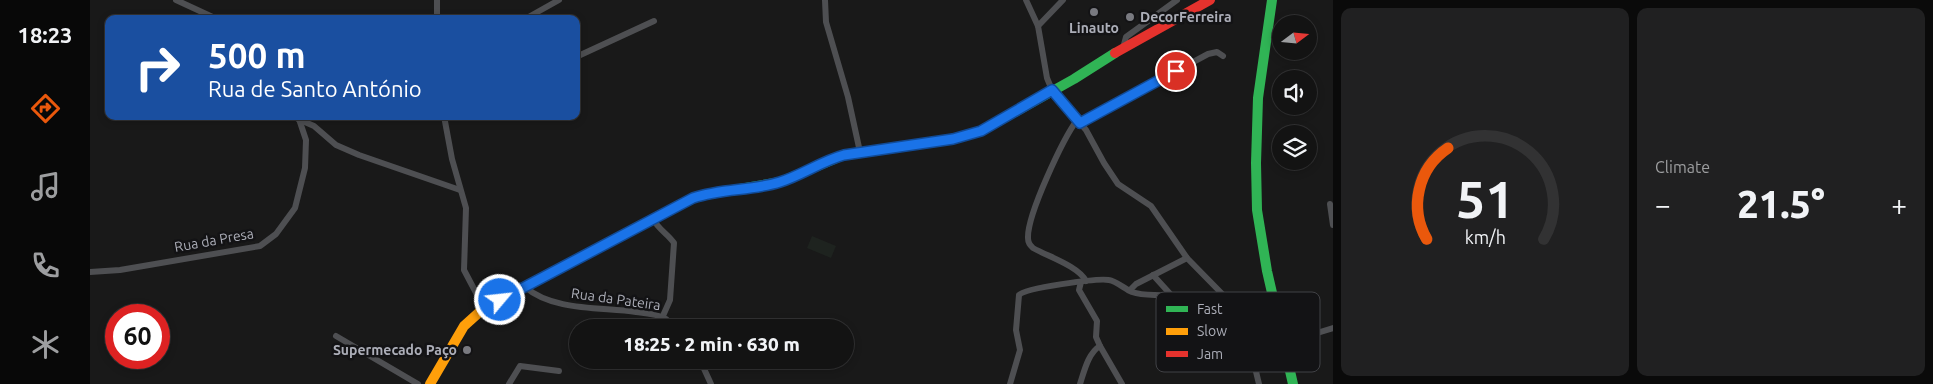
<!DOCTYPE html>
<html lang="en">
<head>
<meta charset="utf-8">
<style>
  body { margin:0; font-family:Ubuntu,sans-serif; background:#202021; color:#f1f3f6; height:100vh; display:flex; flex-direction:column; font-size:19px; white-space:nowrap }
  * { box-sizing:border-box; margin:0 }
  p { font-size:16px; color:#9d9ea0 }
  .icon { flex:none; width:28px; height:28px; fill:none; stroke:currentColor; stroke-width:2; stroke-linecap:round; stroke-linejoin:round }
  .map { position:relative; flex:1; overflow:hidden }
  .drawer { display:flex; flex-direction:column; gap:8px; padding:8px; background:#0a0a0a; width:600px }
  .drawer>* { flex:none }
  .guide { position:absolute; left:15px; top:15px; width:475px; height:105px; border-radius:10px; box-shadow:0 2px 8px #0003,0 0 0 1px #323233; background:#1a4fa0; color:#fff; overflow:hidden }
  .needle { width:32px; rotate:74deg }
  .controls { position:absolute; left:1182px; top:15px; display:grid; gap:10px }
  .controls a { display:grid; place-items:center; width:45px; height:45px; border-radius:50%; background:#131313; box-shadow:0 2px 8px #0003,0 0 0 1px #323233; font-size:25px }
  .speed { position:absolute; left:15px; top:304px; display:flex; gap:10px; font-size:25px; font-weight:700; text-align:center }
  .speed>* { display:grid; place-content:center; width:65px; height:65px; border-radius:50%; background:#131313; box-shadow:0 2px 8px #0003,0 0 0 1px #323233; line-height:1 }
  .speed .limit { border:8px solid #d22; background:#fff; color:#111 }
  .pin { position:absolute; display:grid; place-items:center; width:42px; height:42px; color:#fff; margin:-21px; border:2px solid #fff; border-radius:50%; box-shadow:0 1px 5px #0007 }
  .me { position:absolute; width:55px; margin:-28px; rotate:62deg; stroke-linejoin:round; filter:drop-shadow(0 0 4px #0008) }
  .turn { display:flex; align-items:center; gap:18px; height:105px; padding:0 20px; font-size:22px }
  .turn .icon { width:65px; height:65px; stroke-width:2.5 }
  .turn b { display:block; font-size:35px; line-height:42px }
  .big { font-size:38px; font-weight:800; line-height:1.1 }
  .drawer .card { flex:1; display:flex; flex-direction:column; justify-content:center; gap:8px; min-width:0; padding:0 18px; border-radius:10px; background:#202021 }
  .drawer .dial { align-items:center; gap:0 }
  .dial svg { height:130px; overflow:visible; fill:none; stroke:#323233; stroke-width:7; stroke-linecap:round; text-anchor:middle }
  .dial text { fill:#f1f3f6; stroke:none }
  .heat { display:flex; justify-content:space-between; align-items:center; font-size:28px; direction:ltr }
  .drawer .tiles { flex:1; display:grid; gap:8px; grid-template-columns:repeat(2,1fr) }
  .trip { position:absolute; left:479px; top:319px; width:285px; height:50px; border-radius:25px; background:#131313; box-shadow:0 2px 8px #0003,0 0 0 1px #323233; font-weight:800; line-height:50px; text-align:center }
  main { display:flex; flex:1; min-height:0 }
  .menu { display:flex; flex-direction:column; width:90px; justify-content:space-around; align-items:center; background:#080808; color:#9d9ea0 }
  .menu .icon { width:35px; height:35px }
  .menu .selected { color:#ea580c }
  .menu b { font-size:22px; color:#f1f3f6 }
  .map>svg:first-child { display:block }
  .green { fill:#1e231f }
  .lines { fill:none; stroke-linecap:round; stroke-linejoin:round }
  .street { stroke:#4e4f52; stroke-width:6 }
  .fast { stroke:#30b455; stroke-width:10 }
  .slow { stroke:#ff9f0a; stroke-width:10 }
  .jam { stroke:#e5322d; stroke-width:10 }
  .route-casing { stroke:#114b97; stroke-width:12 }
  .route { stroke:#1a73e8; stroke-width:9 }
  .poi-dot { fill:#797a80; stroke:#131315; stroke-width:2 }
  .labels { text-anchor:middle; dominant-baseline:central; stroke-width:5; stroke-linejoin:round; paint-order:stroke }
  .poi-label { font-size:14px; font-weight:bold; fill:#acaeb8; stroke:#131315; text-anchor:start }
  .street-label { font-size:14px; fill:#acaeb8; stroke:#131315 }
  .key { fill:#131315; stroke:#414246; stroke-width:1 }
  .key-label { font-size:14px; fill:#acaeb8 }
</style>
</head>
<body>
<main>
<nav class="menu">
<b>18:23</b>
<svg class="icon selected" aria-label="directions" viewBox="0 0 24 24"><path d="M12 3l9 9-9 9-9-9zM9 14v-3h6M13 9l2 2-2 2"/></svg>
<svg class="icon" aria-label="music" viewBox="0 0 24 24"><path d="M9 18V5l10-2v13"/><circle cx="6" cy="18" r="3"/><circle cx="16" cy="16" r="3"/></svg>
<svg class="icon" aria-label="phone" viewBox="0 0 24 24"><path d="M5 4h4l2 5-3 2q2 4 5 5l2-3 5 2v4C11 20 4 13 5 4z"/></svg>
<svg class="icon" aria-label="climate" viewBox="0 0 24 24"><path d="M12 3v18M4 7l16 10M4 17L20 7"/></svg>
</nav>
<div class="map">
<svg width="1243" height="384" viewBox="0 0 1243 384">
  <rect width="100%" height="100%" fill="#191919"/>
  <polygon class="green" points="722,236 746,246 741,258 717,248"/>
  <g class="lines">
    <g class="street">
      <polyline points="86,0 127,19"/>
      <polyline points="347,0 347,19"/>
      <polyline points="735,0 736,22 758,97 770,152"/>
      <polyline points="936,0 948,26 957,78 962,90 996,130 1014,163 1028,184 1061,206 1097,258 1146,308 1154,322 1169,384"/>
      <polyline points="435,19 469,0"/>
      <polyline points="948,26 973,0"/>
      <polyline points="1033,48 1036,37 1087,0"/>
      <polyline points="486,57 564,21"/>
      <polyline points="354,116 362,159 376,208 374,270 394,308"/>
      <polyline points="208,119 224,126 246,145 269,155 370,190"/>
      <path d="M987 120C973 139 937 215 938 238 938 243 940 245 943 248 959 257 988 266 996 281"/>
      <polyline points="990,123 1118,54 1127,52 1133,56"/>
      <polyline points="1240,204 1243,225"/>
      <path d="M563 219C568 229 578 234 584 243L580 300 572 318"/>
      <polyline points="0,272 30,270 170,246 186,234 205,208 215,168 216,140 208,116"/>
      <polyline points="1063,275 1083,297"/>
      <polyline points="991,282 989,290 1007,321 1006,337 1010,346 1032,384"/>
      <path d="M435 287C463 311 510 307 546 312 555 313 568 314 576 319 579 321 581 325 584 328"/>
      <polyline points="1040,290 1046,284 1097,258"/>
      <polyline points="246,336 328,384"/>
      <polyline points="1201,341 1243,328"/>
      <polyline points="610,360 621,384"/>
      <polyline points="419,384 430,366 469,371"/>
      <path d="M920 384 930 350 926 330 929 295C935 288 1007 278 1019 280 1026 281 1035 289 1042 292 1056 297 1071 293 1084 297 1093 300 1099 307 1106 313 1129 333 1144 340 1175 338L1183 345"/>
      <path d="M990 384C994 372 998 353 1010 346"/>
    </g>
    <g class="fast">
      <polyline points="1182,0 1168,98 1166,163 1167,210 1177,271 1203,384"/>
      <polyline points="578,211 603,198 614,195 690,182 754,155 863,139 891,131 984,79 1025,53"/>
    </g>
    <polyline class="slow" points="340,384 374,326 394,308 578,211"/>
    <polyline class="jam" points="1025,53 1120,0"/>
  </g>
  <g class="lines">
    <g class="route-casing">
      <path id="route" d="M410 300 603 198C632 188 662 191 690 182 712 175 732 161 754 155L863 139 891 131 962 90 990 123 1086 71"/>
    </g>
    <use href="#route" class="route"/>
  </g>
  <g class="poi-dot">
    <circle cx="1004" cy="12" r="5"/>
    <circle cx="1040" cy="17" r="5"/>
    <circle cx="377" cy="350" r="5"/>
  </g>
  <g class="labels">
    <g class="poi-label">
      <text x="1050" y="17">DecorFerreira</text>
      <text x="1004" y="28" text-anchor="middle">Linauto</text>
      <text x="367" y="350" text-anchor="end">Supermecado Paço</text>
    </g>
    <g class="street-label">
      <text transform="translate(124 240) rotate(-10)">Rua da Presa</text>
      <text transform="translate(526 299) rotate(8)">Rua da Pateira</text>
    </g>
  </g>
  <rect x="1066" y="292" width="164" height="80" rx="8" class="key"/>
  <rect x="1076" y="306" width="22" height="6" fill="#30b455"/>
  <rect x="1076" y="328" width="22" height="7" fill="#ff9f0a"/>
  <rect x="1076" y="351" width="22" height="6" fill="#e5322d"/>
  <g class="key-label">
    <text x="1107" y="314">Fast</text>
    <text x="1107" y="336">Slow</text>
    <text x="1107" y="359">Jam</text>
  </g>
</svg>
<div class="controls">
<a><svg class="needle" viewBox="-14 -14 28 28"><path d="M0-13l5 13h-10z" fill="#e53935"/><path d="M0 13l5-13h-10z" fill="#9d9ea0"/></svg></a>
<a><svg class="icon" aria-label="sound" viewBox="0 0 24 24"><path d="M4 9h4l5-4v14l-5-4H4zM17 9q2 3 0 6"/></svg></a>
<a><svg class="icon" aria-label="layers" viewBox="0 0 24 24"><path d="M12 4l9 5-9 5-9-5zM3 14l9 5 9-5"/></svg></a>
</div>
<div class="speed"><div class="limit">60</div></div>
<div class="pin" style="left:1086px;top:71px;background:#d93025"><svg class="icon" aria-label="arrive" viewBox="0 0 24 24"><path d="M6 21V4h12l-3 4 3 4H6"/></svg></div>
<svg class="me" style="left:410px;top:300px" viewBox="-20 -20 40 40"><circle r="17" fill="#1a73e8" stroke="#fff" stroke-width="3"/><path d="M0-11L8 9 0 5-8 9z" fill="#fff"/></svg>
<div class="trip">18:25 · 2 min · 630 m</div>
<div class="guide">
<div class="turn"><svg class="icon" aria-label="right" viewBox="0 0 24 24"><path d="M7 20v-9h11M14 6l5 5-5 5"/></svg><div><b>500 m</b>Rua de Santo António</div></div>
</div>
</div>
<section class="drawer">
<div class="tiles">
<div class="card dial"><svg viewBox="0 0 100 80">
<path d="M14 69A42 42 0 1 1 86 69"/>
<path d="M14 69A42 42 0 0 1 27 13" stroke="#ea580c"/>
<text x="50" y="56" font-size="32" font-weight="700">51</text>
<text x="50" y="72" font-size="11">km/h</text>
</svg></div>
<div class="card"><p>Climate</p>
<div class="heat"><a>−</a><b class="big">21.5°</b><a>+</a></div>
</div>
</div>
</section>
</main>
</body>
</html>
